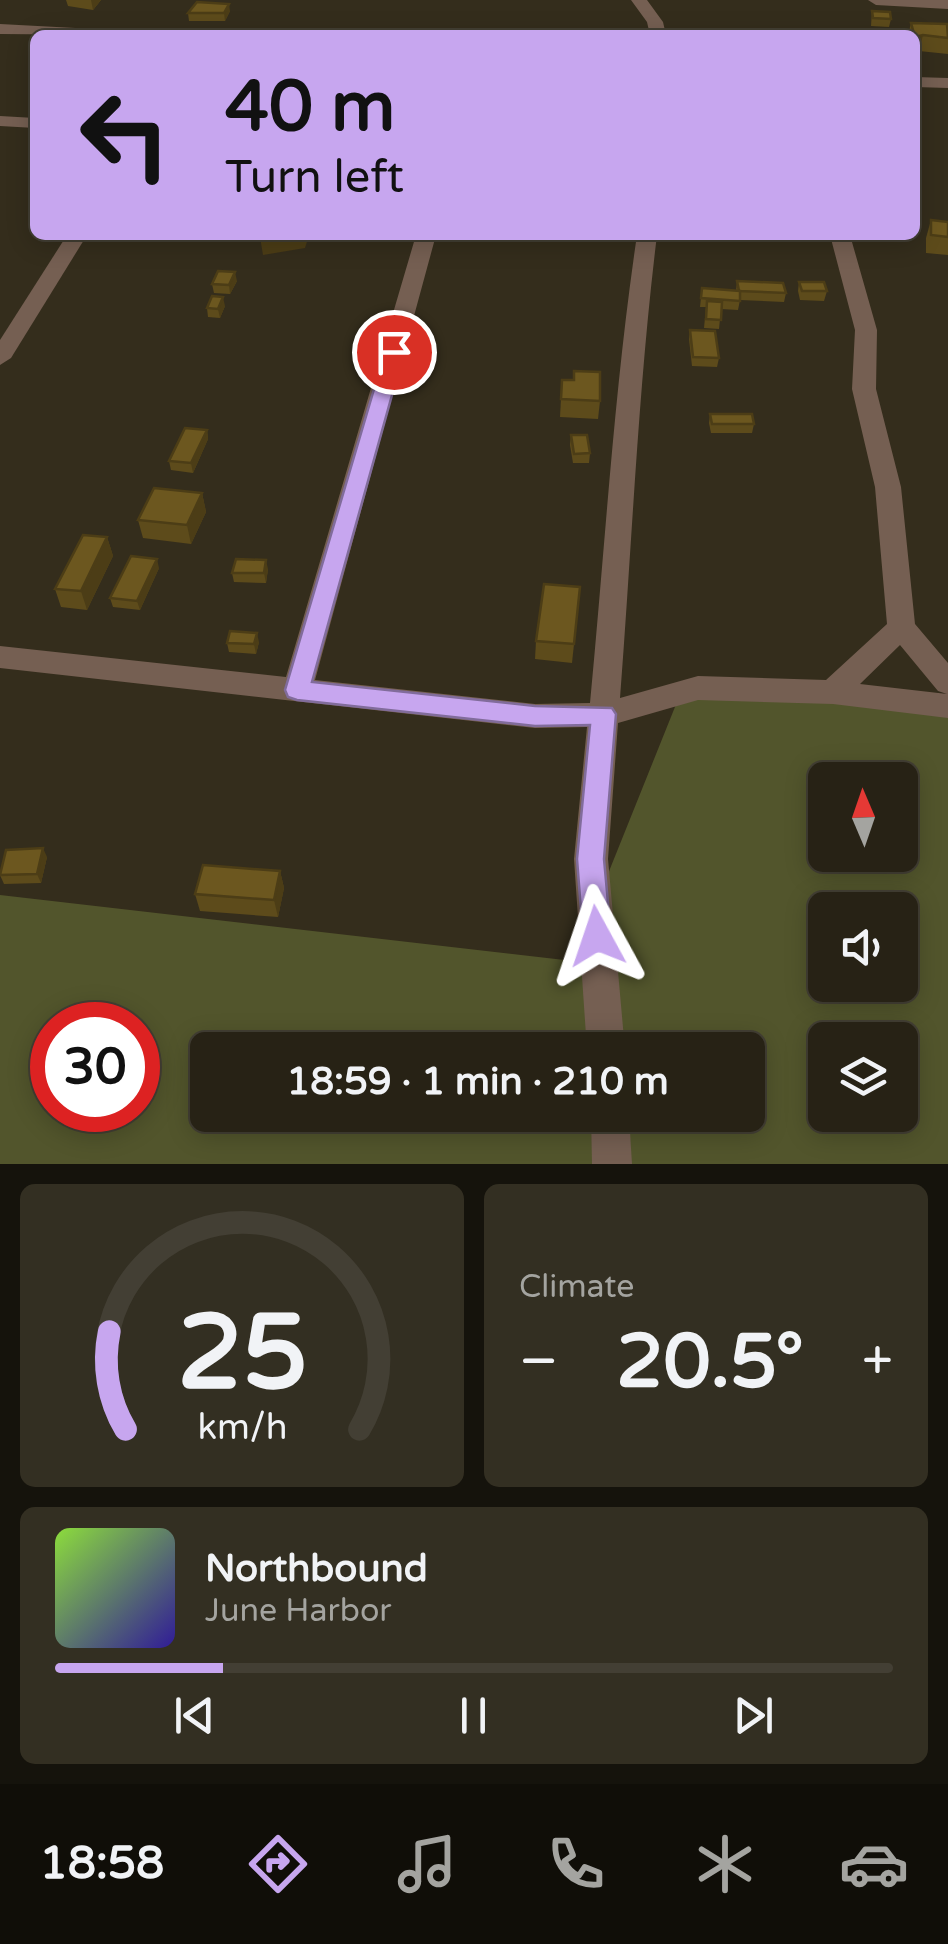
<!DOCTYPE html>
<html lang="en">
<head>
<meta charset="utf-8">
<style>
  body { margin:0; font-family:"Varela Round",sans-serif; background:#332f22; color:#f1f3f6; height:100vh; display:flex; flex-direction:column; font-size:38px; white-space:nowrap }
  * { box-sizing:border-box; margin:0 }
  p { font-size:32px; color:#a4a4a0 }
  .icon { flex:none; width:55px; height:55px; fill:none; stroke:currentColor; stroke-width:2; stroke-linecap:round; stroke-linejoin:round }
  .map { position:relative; height:1164px; overflow:hidden }
  .details { display:flex; flex-direction:column; gap:20px; padding:20px; background:#15130c; flex:1 }
  .details>* { flex:none }
  .top-card { position:absolute; left:30px; top:30px; width:890px; height:210px; border-radius:15px; box-shadow:0 5px 25px #0003,0 0 0 2px #433f34; background:#c7a6ef; color:#111; overflow:hidden }
  .needle { width:65px; rotate:358deg }
  .tools { position:absolute; left:808px; top:762px; display:grid; gap:20px }
  .tools a { display:grid; place-items:center; width:110px; height:110px; border-radius:15px; background:#272215; box-shadow:0 5px 25px #0003,0 0 0 2px #433f34; font-size:50px }
  .speed { position:absolute; left:30px; top:1002px; display:flex; gap:20px; font-size:50px; font-weight:700; text-align:center }
  .speed>* { display:grid; place-content:center; width:130px; height:130px; border-radius:50%; background:#272215; box-shadow:0 5px 25px #0003,0 0 0 2px #433f34; line-height:1 }
  .speed .limit { border:15px solid #d22; background:#fff; color:#111 }
  .pin { position:absolute; display:grid; place-items:center; width:85px; height:85px; color:#fff; margin:-42px; border:5px solid #fff; border-radius:50%; box-shadow:0 2px 10px #0007 }
  .me { position:absolute; width:110px; margin:-55px; rotate:355deg; stroke-linejoin:round; filter:drop-shadow(0 0 8px #0008) }
  .turn { display:flex; align-items:center; gap:35px; height:210px; padding:0 30px; font-size:45px }
  .turn .icon { width:130px; height:130px; stroke-width:2.5 }
  .turn b { display:block; font-size:70px; line-height:85px }
  .big { font-size:75px; font-weight:700; line-height:1.1 }
  .details .card { flex:1; display:flex; flex-direction:column; justify-content:center; gap:15px; min-width:0; padding:0 35px; border-radius:15px; background:#332f22 }
  .details .dial { align-items:center; gap:0 }
  .dial svg { height:260px; overflow:visible; fill:none; stroke:#433f34; stroke-width:7; stroke-linecap:round; text-anchor:middle }
  .dial text { fill:#f1f3f6; stroke:none }
  .song { display:flex; align-items:center; gap:30px }
  .cover { width:120px; height:120px; border-radius:15px; background:linear-gradient(135deg,hsl(90 70% 55%),hsl(250 70% 35%)) }
  .played { height:10px; border-radius:5px; background:linear-gradient(90deg,#c7a6ef 20%,#433f34 20%) }
  .keys { display:flex; justify-content:space-around; direction:ltr }
  .heat { display:flex; justify-content:space-between; align-items:center; font-size:55px; direction:ltr }
  .details .tiles { flex:1; display:grid; gap:20px; grid-template-columns:1fr 1fr }
  .card:last-child { grid-column:span 2 }
  .trip { position:absolute; left:190px; top:1032px; width:575px; height:100px; border-radius:15px; background:#272215; box-shadow:0 5px 25px #0003,0 0 0 2px #433f34; font-weight:700; line-height:100px; text-align:center }
  .tabs { display:flex; height:160px; justify-content:space-around; align-items:center; background:#100e08; color:#a4a4a0 }
  .tabs .icon { width:70px; height:70px }
  .tabs .selected { color:#c7a6ef }
  .tabs b { font-size:45px; color:#f1f3f6 }
  .map>svg:first-child { display:block }
  .green { fill:#52552c; fill-rule:evenodd }
  .lines { fill:none; stroke-linecap:round; stroke-linejoin:round }
  .minor { fill:#755f52; fill-rule:evenodd }
  .wall { fill:#5d4b1b }
  .shaded-wall { fill:#4c3d16 }
  .building { fill:#6c571f; stroke:#4c3d16; stroke-width:2.5 }
  .route { fill:#c7a6ef; stroke:#816c9b; stroke-width:2.5 }
</style>
</head>
<body>
<div class="map">
<svg width="948" height="1164" viewBox="0 0 948 1164">
  <rect width="100%" height="100%" fill="#342d1c"/>
  <path class="green" d="M685 682 948 708V1164H0V895L573 961ZM825 780H900V855H825ZM825 910H900V985H825ZM52 1025H138V1110H52ZM825 1040H900V1115H825ZM208 1050H748V1115H208Z"/>
  <g class="lines">
    <g class="minor">
      <polygon points="631,0 647,0 663,22 666,35 650,35 647,22"/>
      <polygon points="868,0 948,0 948,9 876,5"/>
      <polygon points="0,24 113,30 121,35 0,34"/>
      <polygon points="915,77 948,78 948,88 915,87"/>
      <polygon points="0,116 35,118 35,128 0,126"/>
      <polygon points="67,235 87,235 11,358 0,365 0,340"/>
      <path d="M416 235H436L315 680 535 704 590 703C605 547 614 390 637 235H657C638 389 632 544 620 698L698 676 826 680 887 624 875 487 852 389 855 330 830 235H850L877 330 876 389 901 487 915 624 948 663V718L833 704 698 700 618 723 608 859 625 1050H587L574 859 587 727 535 728 0 668V646L286 677ZM900 645 938 691 947 694 860 684Z"/>
      <polygon points="591,1115 629,1115 632,1164 592,1164"/>
    </g>
  </g>
  <g class="wall">
    <polygon points="66,0 101,0 93,10 68,6"/>
    <polygon points="230,11 225,21 189,21 188,13"/>
    <polygon points="872,11 891,19 889,27 871,26"/>
    <polygon points="911,23 948,28 948,54 919,51 915,35 908,35"/>
    <polygon points="931,220 948,222 948,255 926,253 926,238"/>
    <polygon points="237,281 230,294 214,293 212,284"/>
    <polygon points="737,281 786,293 784,302 740,300 738,310 721,309 719,329 704,328 706,307 700,307 702,288 736,291"/>
    <polygon points="799,282 827,291 824,301 800,300 798,291"/>
    <polygon points="225,306 220,318 208,317 207,308"/>
    <polygon points="690,330 719,358 717,367 692,366 689,339"/>
    <polygon points="562,380 573,380 600,401 598,419 560,417"/>
    <polygon points="710,414 754,424 752,433 711,433 709,423"/>
    <polygon points="207,430 208,439 193,473 171,470 169,461"/>
    <polygon points="571,435 590,453 589,463 573,463 570,445"/>
    <polygon points="202,493 206,512 191,544 143,538 138,520"/>
    <polygon points="107,537 113,556 87,610 61,607 55,589"/>
    <polygon points="159,568 140,610 113,607 110,598"/>
    <polygon points="268,569 266,583 234,582 232,573"/>
    <polygon points="580,587 572,663 535,659 536,641"/>
    <polygon points="259,642 256,654 229,652 227,643"/>
    <polygon points="47,857 41,883 4,884 0,875"/>
    <polygon points="280,871 284,888 278,917 200,911 195,894"/>
  </g>
  <g class="shaded-wall">
    <polygon points="91,0 101,0 93,10"/>
    <polygon points="229,4 230,11 225,21 224,13"/>
    <polygon points="923,35 919,51 915,52 915,37"/>
    <polygon points="274,235 309,235 305,248 263,255 260,237"/>
    <polygon points="235,272 237,281 230,294 229,285"/>
    <polygon points="223,297 225,306 220,318 218,309"/>
    <polygon points="207,430 208,439 193,473 191,463"/>
    <polygon points="202,493 206,512 191,544 187,525"/>
    <polygon points="107,537 113,556 87,610 81,591"/>
    <polygon points="157,559 159,568 140,610 137,601"/>
    <polygon points="266,560 268,569 266,583 264,573"/>
    <polygon points="257,633 259,642 256,654 254,644"/>
    <polygon points="43,848 47,857 41,883 37,874"/>
    <polygon points="280,871 284,888 278,917 274,900"/>
  </g>
  <g class="building">
    <polygon points="197,2 229,4 224,13 188,13"/>
    <polygon points="872,11 890,12 891,19 873,18"/>
    <polygon points="911,23 947,24 948,38 923,35 915,37"/>
    <polygon points="931,220 948,222 948,237 931,235"/>
    <polygon points="218,271 235,272 229,285 212,284"/>
    <polygon points="737,281 783,283 786,293 739,291"/>
    <polygon points="799,282 824,282 827,291 802,291"/>
    <polygon points="702,288 740,291 740,301 701,298"/>
    <polygon points="212,296 223,297 218,309 207,308"/>
    <polygon points="707,301 722,302 721,320 706,319"/>
    <polygon points="690,330 715,331 719,358 693,357"/>
    <polygon points="574,371 600,372 600,401 561,399 562,380 574,380"/>
    <polygon points="710,414 752,414 754,424 712,424"/>
    <polygon points="185,428 207,430 191,463 169,461"/>
    <polygon points="571,435 587,435 590,453 574,454"/>
    <polygon points="154,488 202,493 187,525 138,520"/>
    <polygon points="83,535 107,537 81,591 55,589"/>
    <polygon points="131,556 157,559 137,601 110,598"/>
    <polygon points="236,559 266,560 264,573 232,573"/>
    <polygon points="544,584 580,587 574,644 536,641"/>
    <polygon points="230,631 257,633 254,644 227,643"/>
    <polygon points="43,848 37,874 0,875 6,850"/>
    <polygon points="203,865 280,871 274,900 195,894"/>
  </g>
  <polygon class="route" points="394,346 404,352 312,682 535,706 612,708 616,714 604,859 611,936 607,945 597,949 587,945 583,936 577,859 590,725 535,726 297,700 288,697 285,690 385,352"/>
</svg>
<div class="tools">
<a><svg class="needle" viewBox="-14 -14 28 28"><path d="M0-13l5 13h-10z" fill="#e53935"/><path d="M0 13l5-13h-10z" fill="#a4a4a0"/></svg></a>
<a><svg class="icon" aria-label="sound" viewBox="0 0 24 24"><path d="M4 9h4l5-4v14l-5-4H4zM17 9q2 3 0 6"/></svg></a>
<a><svg class="icon" aria-label="layers" viewBox="0 0 24 24"><path d="M12 4l9 5-9 5-9-5zM3 14l9 5 9-5"/></svg></a>
</div>
<div class="speed"><div class="limit">30</div></div>
<div class="pin" style="left:394px;top:352px;background:#d93025"><svg class="icon" aria-label="arrive" viewBox="0 0 24 24"><path d="M6 21V4h12l-3 4 3 4H6"/></svg></div>
<svg class="me" style="left:597px;top:936px" viewBox="-20 -20 40 40"><path d="M0-17L14 15 0 8-14 15z" fill="#c7a6ef" stroke="#fff" stroke-width="4"/></svg>
<div class="trip">18:59 · 1 min · 210 m</div>
<div class="top-card">
<div class="turn"><svg class="icon" aria-label="left" viewBox="0 0 24 24"><path d="M17 20v-9H6M10 6l-5 5 5 5"/></svg><div><b>40 m</b>Turn left</div></div>
</div>
</div>
<section class="details">
<div class="tiles">
<div class="card dial"><svg viewBox="0 0 100 80">
<path d="M14 69A42 42 0 1 1 86 69"/>
<path d="M14 69A42 42 0 0 1 9 39" stroke="#c7a6ef"/>
<text x="50" y="56" font-size="32" font-weight="700">25</text>
<text x="50" y="72" font-size="11">km/h</text>
</svg></div>
<div class="card"><p>Climate</p>
<div class="heat"><a>−</a><b class="big">20.5°</b><a>+</a></div>
</div>
<div class="card">
<div class="song"><i class="cover"></i><div><b>Northbound</b><p>June Harbor</p></div></div>
<div class="played"></div>
<div class="keys"><svg class="icon" aria-label="previous" viewBox="0 0 24 24"><path d="M18 5L8 12l10 7zM5 5v14"/></svg><svg class="icon" aria-label="pause" viewBox="0 0 24 24"><path d="M8 5v14M16 5v14"/></svg><svg class="icon" aria-label="next" viewBox="0 0 24 24"><path d="M6 5l10 7-10 7zM19 5v14"/></svg></div>
</div>
</div>
</section>
<nav class="tabs">
<b>18:58</b>
<svg class="icon selected" aria-label="directions" viewBox="0 0 24 24"><path d="M12 3l9 9-9 9-9-9zM9 14v-3h6M13 9l2 2-2 2"/></svg>
<svg class="icon" aria-label="music" viewBox="0 0 24 24"><path d="M9 18V5l10-2v13"/><circle cx="6" cy="18" r="3"/><circle cx="16" cy="16" r="3"/></svg>
<svg class="icon" aria-label="phone" viewBox="0 0 24 24"><path d="M5 4h4l2 5-3 2q2 4 5 5l2-3 5 2v4C11 20 4 13 5 4z"/></svg>
<svg class="icon" aria-label="climate" viewBox="0 0 24 24"><path d="M12 3v18M4 7l16 10M4 17L20 7"/></svg>
<svg class="icon" aria-label="car" viewBox="0 0 24 24"><path d="M5 17H2v-5l4-1 3-4h7l3 4 3 1v5h-3M9 17h6M6 11h13"/><circle cx="7" cy="17" r="2"/><circle cx="17" cy="17" r="2"/></svg>
</nav>
</body>
</html>
